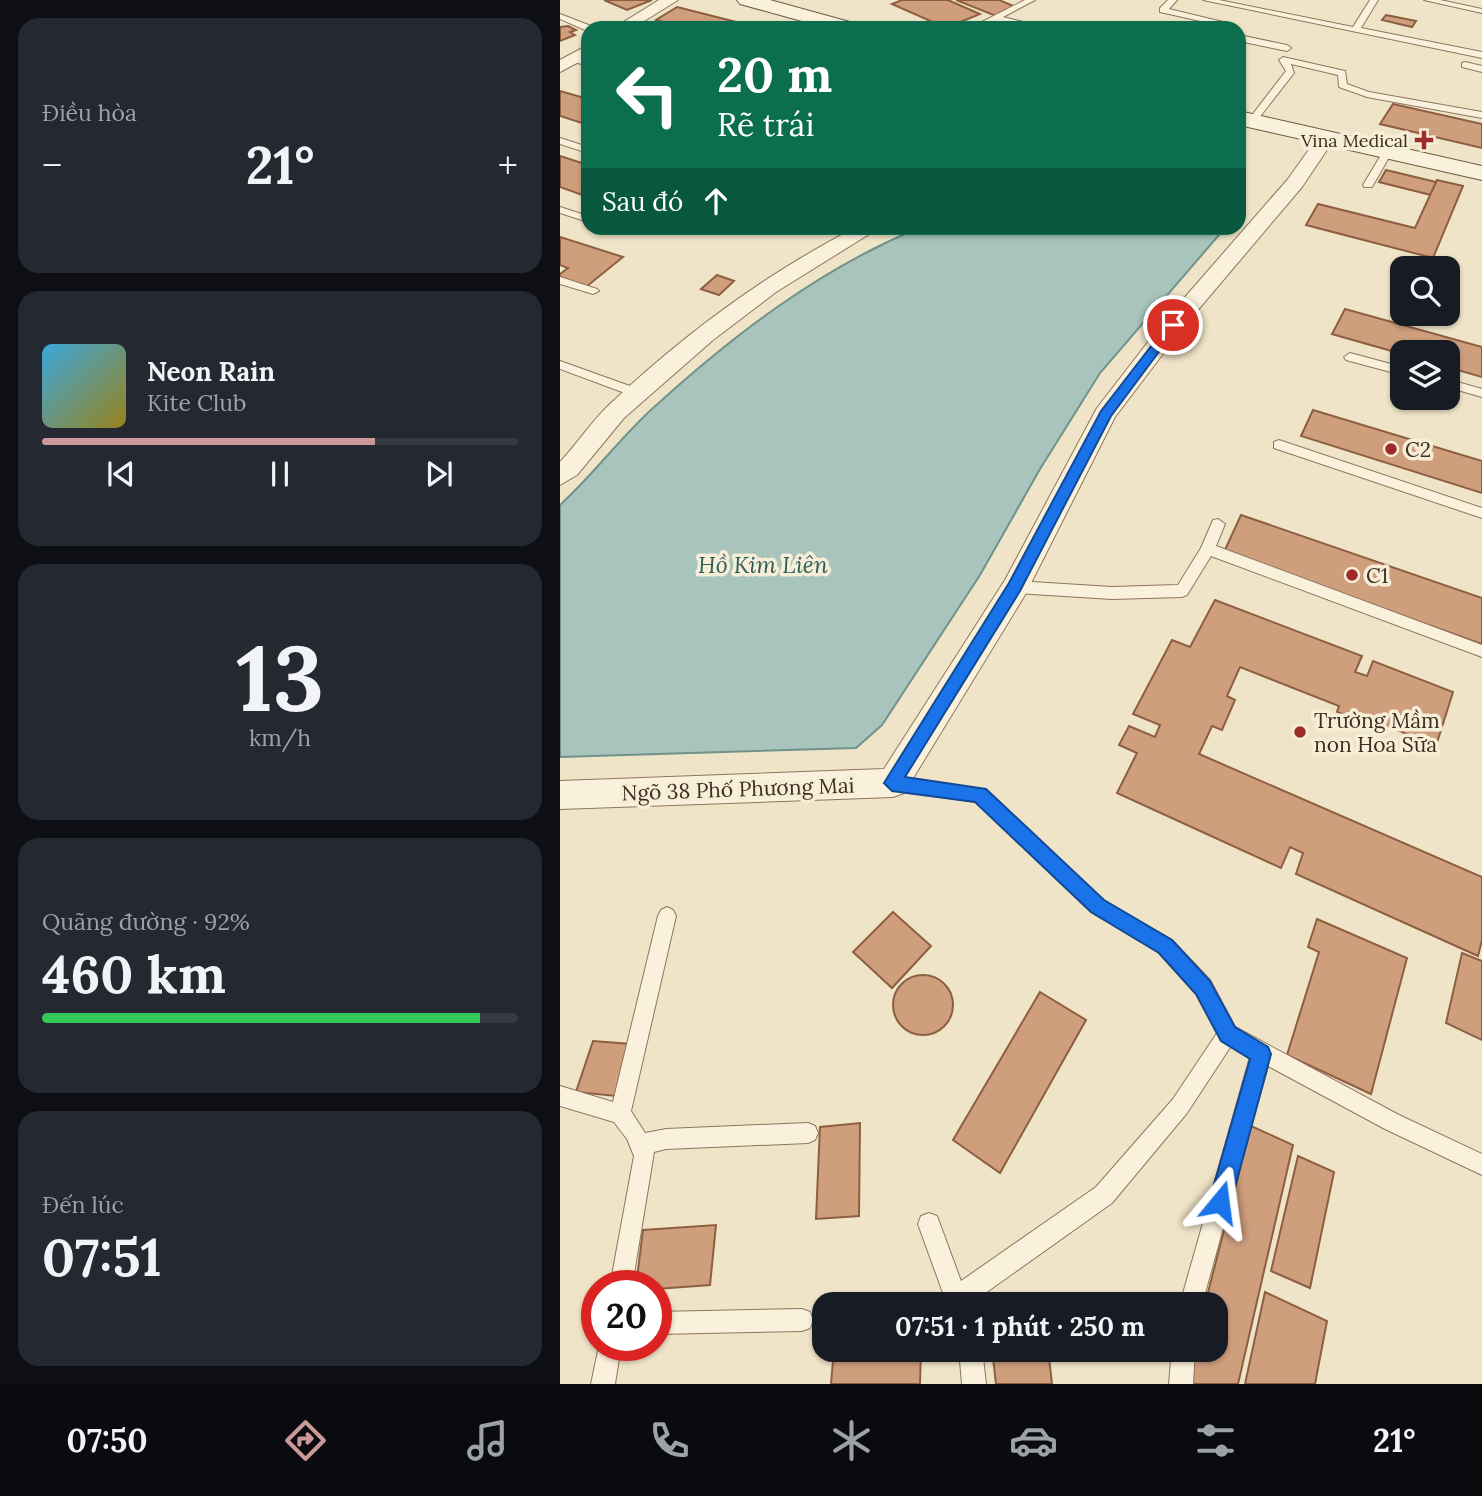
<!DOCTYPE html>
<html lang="vi">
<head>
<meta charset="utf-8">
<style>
  body { margin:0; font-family:Lora,serif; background:#242831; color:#f1f3f6; height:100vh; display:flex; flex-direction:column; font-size:26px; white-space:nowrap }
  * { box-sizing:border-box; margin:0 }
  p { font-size:23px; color:#9ea1a6 }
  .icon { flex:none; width:38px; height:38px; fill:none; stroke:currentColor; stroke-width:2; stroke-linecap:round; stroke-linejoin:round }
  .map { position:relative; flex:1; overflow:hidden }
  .sheet { display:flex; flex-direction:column; gap:18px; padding:18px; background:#0d0f14; width:560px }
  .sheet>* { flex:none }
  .banner { position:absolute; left:21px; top:21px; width:665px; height:214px; border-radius:21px; box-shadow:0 2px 5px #0004; background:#0b6e4f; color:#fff; overflow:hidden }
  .buttons { position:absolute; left:830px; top:256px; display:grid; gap:14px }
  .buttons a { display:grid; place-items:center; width:70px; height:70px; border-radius:14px; background:#171b24; box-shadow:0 2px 5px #0004; font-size:35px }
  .speed { position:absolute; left:21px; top:1270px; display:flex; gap:14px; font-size:35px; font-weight:700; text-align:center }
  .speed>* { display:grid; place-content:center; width:91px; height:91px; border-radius:50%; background:#171b24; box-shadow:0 2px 5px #0004; line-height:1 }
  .speed .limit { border:10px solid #d22; background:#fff; color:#111 }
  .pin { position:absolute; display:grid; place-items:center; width:60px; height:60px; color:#fff; margin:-30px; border:4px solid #fff; border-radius:50%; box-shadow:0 2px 7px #0007 }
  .me { position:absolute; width:77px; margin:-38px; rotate:16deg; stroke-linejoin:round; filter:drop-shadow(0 0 5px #0008) }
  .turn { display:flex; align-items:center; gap:24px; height:147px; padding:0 21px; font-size:32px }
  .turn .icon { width:91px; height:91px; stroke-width:2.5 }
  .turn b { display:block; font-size:49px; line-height:60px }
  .then { display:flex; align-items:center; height:66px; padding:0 21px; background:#0003; gap:14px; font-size:26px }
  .big { font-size:52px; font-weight:700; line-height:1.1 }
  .sheet .widget { flex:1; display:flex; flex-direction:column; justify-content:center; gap:10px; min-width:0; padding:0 24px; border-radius:21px; background:#242831 }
  .sheet .dial { align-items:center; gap:0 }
  .dial b { font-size:91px; line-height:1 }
  .song { display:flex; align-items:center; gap:21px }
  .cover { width:84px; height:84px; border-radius:10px; background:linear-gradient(135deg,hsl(200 70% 55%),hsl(50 70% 35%)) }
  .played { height:7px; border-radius:4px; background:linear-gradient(90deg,#cc999b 70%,#363941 70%) }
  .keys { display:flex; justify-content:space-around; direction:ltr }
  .heat { display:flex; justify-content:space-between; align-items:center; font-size:38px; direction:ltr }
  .charge { height:10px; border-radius:5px; background:linear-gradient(90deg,#34c759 92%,#363941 0) }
  .trip { position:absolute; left:252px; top:1292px; width:416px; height:70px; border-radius:21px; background:#171b24; box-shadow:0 2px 5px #0004; font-weight:700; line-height:70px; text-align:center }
  .menu { display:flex; height:112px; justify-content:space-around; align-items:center; background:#090b0e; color:#9ea1a6 }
  .menu .icon { width:49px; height:49px }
  .menu .on { color:#cc999b }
  .menu b { font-size:32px; color:#f1f3f6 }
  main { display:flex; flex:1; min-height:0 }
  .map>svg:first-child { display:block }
  .water { fill:#a9c4bc; stroke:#6f938a; stroke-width:2 }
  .building { fill:#cf9f7d; stroke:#8d5f41; stroke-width:2 }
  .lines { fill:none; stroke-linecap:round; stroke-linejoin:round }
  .lane-casing { stroke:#8d765c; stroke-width:2 }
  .street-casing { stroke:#8d765c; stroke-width:2 }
  .secondary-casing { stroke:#6f573f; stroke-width:2 }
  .lane { fill:#faf1dc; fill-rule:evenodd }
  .street { fill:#faf1dc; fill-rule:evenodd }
  .secondary { fill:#faf1dc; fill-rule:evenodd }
  .route { fill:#1a73e8; stroke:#114b97; stroke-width:2 }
  .poi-dot { fill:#9e2a2b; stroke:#f7eed8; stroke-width:2.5 }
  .labels { text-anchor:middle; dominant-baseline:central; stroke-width:7; stroke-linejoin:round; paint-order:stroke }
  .far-poi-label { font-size:18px; fill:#3d2e20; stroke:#f7eed8; text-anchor:end }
  .poi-label { font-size:21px; fill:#3d2e20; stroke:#f7eed8; text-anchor:start }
  .street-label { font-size:21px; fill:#3d2e20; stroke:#f7eed8 }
  .water-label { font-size:23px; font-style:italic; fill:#2f5d5a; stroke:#f7eed8 }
</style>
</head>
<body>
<main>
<section class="sheet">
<div class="widget"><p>Điều hòa</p>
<div class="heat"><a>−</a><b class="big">21°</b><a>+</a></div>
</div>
<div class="widget">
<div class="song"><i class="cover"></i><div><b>Neon Rain</b><p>Kite Club</p></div></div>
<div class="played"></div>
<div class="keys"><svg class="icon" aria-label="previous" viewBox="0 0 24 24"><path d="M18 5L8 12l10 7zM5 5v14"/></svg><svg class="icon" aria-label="pause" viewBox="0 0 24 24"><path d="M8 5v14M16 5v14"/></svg><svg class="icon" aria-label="next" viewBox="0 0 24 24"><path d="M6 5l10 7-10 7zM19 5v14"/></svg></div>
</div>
<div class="widget dial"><b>13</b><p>km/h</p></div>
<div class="widget"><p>Quãng đường · 92%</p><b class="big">460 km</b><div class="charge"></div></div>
<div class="widget"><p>Đến lúc</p><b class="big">07:51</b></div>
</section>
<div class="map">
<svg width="922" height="1384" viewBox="0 0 922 1384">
  <rect width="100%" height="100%" fill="#f0e4c8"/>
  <path class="water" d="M359 228H665L540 373 480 469 420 575 322 725 296 748 0 757V505C33 475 59 439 92 409 172 336 259 269 359 228Z"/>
  <g class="building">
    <polygon points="44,0 92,0 67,10"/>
    <polygon points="342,0 388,0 420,14 386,28 332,4"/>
    <polygon points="396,0 439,0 456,7 436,16"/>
    <polygon points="117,7 200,28 126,28 96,20"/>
    <polygon points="826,15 856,21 852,27 822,20"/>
    <polygon points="8,26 16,30 10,32 15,35 0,41 0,27"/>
    <polygon points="0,91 28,99 28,125 0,116"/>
    <polygon points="833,104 922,124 922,148 820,124"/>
    <polygon points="0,156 28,165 28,197 0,187"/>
    <polygon points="826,170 876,182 871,195 819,182"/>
    <polygon points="877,180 903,186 873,258 746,225 758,204 855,228"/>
    <polygon points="0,237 63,257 26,287 0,279 0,274 8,268 0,265"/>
    <polygon points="157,275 174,281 159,295 141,289"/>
    <polygon points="785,309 922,347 922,377 887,367 887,352 842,354 772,334"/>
    <polygon points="753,410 922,461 922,493 741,436"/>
    <polygon points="681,515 922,598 922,644 664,552"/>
    <polygon points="655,600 802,656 795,672 807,676 813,661 893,692 876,746 798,714 796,719 777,712 779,706 680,667 667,696 675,700 662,730 652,726 639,754 922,877 922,940 918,956 736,874 743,853 730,847 721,868 557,793 577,753 559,745 569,726 595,737 600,725 573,714 612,640 630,647"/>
    <polygon points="333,912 371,946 332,988 293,952"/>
    <polygon points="757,919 847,958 811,1094 727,1055 759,952 748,947"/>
    <polygon points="902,953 922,961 922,1040 886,1023"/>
    <circle cx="363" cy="1005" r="30"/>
    <polygon points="480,992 526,1020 440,1173 393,1140"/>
    <polygon points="33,1041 71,1044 56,1096 16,1092"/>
    <polygon points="300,1123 299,1216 256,1219 260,1127"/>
    <polygon points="691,1126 733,1145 678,1384 626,1384 634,1349 656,1349 656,1304 645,1304"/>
    <polygon points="738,1156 774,1172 750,1288 711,1271"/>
    <polygon points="156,1225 150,1285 96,1289 76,1286 83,1230"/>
    <polygon points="705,1292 767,1321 755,1384 685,1384"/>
    <polygon points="363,1295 363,1304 278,1304 279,1296"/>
    <polygon points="274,1349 361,1349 360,1384 271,1384"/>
    <polygon points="432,1349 488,1349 492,1384 436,1384"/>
  </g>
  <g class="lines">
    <g class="lane-casing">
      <g id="lane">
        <path d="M465 0H475L443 17 488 28C471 28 454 21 437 21 428 21 421 28 410 28Z"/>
        <polygon points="608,0 617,0 609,9 667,23 663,26 600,12 600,8"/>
        <polygon points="643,0 659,0 793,27 810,0 818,0 801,28 922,52 922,58"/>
        <polygon points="864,0 880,0 922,9 922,13"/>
        <polygon points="0,14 31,26 32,28 25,30 0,19"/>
        <polygon points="679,35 727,45 731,48 727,51 679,41"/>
        <polygon points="11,57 28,60 28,66 11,61"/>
        <polygon points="723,57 785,71 787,84 809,92 922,112 922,118 807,97 779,87 778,75 731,64 734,73 695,123 689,123 689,119 726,71 719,60"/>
        <polygon points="905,62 922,66 922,72 902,67 902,63"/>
        <polygon points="0,138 28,147 28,153 0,144"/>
        <polygon points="824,150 832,152 812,187 804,187 803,185"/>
        <polygon points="0,207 28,216 28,222 0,213"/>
        <polygon points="48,228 73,228 64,234"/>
        <polygon points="0,277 37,289 39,291 33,294 0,284"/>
        <polygon points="790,353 842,367 842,375 786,360 784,357"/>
        <polygon points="0,361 81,390 83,393 77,397 73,396 0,369"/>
        <polygon points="887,379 922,389 922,397 887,387"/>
        <polygon points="719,440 922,508 922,518 714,448 714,442"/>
        <polygon points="658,519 665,524 656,546 922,645 922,657 651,556 627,595 622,597 552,599 455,593 448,587 455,581 552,587 618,585 641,548 653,520"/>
        <polygon points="333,776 426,790 543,900 612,940 650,980 675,1027 839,1115 922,1154 922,1175 825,1129 708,1066 642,1304 620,1304 690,1057 671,1046 627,1113 552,1203 410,1304 387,1304 358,1224 361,1216 369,1213 377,1216 401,1281 536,1187 613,1099 657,1033 636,994 598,952 531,912 416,802 333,790 327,788 325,783 327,778"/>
        <polygon points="107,907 113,910 116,916 71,1111 85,1133 106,1129 248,1123 255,1126 258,1133 255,1140 248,1143 106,1149 94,1152 72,1286 50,1286 74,1156 67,1139 54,1122 0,1106 0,1086 53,1102 98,916 101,910"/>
        <polygon points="242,1309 250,1312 253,1320 250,1328 242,1331 96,1334 96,1312"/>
        <polygon points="39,1346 61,1346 55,1384 31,1384"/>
        <polygon points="399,1349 422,1349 426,1384 402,1384"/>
        <polygon points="612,1349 635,1349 633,1384 609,1384"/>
      </g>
    </g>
    <g class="street-casing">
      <g id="street">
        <polygon points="99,0 118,0 73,28 54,28"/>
        <polygon points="28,45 28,57 0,72 0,60"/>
        <polygon points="766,133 775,138 742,187 621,330 555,417 465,595 344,793 333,797 0,809 0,781 324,769 445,580 537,408 605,320 728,179 760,134"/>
        <path d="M295 228H319L216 292 153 340 64 418 17 475 0 485V462C17 444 31 422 49 405 122 336 205 274 295 228Z"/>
      </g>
    </g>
    <g class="secondary-casing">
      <g id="secondary">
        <polygon points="177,0 210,0 297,24 300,28 267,28 180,4"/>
        <polygon points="679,111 922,166 922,180 679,125"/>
      </g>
    </g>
    <use href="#lane" class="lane"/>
    <use href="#street" class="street"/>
    <use href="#secondary" class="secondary"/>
  </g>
  <polygon class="route" points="609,323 619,325 551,416 460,591 345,777 426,789 544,900 612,940 650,981 675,1027 708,1047 711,1054 671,1202 668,1210 660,1213 652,1210 649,1202 690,1059 661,1041 636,994 599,953 531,912 415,802 332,791 324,783 449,583 541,411"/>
  <g class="poi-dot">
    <path d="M860.5 129.5h7v7h7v7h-7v7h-7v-7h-7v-7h7z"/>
    <circle cx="831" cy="449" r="7"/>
    <circle cx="792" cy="575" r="7"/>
    <circle cx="740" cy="732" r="7"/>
  </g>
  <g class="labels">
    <g class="far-poi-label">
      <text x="848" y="140">Vina Medical</text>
    </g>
    <g class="poi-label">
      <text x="845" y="449">C2</text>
      <text x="806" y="575">C1</text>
      <text x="754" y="720">Trường Mầm<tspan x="754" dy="24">non Hoa Sữa</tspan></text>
    </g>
    <g class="street-label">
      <text transform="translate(178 789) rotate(-2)">Ngõ 38 Phố Phương Mai</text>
    </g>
    <g class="water-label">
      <text x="203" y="564">Hồ Kim Liên</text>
    </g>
  </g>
</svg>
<div class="buttons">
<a><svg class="icon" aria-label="search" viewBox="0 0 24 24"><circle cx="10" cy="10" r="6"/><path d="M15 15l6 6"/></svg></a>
<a><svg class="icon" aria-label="layers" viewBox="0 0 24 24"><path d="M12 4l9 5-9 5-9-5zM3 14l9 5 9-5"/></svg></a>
</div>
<div class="speed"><div class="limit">20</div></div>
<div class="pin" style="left:613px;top:325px;background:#d93025"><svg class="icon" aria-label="arrive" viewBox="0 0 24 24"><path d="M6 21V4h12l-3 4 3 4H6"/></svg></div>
<svg class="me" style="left:660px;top:1202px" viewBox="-20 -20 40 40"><path d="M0-17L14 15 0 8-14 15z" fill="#1a73e8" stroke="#fff" stroke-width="4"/></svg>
<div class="trip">07:51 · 1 phút · 250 m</div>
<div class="banner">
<div class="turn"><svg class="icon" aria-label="left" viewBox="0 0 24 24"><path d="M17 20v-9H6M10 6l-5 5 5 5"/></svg><div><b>20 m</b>Rẽ trái</div></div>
<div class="then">Sau đó<svg class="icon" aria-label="ahead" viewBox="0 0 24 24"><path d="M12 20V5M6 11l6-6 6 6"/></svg></div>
</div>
</div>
</main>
<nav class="menu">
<b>07:50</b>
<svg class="icon on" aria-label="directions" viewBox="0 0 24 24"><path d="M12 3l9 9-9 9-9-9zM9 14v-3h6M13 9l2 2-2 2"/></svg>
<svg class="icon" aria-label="music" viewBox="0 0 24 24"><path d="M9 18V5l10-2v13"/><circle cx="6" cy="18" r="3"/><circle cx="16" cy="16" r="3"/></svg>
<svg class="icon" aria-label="phone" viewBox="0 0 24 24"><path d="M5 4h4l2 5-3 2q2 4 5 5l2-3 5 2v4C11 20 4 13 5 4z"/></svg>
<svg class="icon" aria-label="climate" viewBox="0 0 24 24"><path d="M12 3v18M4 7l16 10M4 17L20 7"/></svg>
<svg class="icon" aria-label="car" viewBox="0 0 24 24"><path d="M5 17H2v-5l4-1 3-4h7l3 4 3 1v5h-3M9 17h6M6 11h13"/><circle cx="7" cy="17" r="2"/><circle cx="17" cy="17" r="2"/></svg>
<svg class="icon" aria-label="filters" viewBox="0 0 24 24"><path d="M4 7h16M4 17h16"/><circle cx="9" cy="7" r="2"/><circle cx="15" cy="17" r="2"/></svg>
<b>21°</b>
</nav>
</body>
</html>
